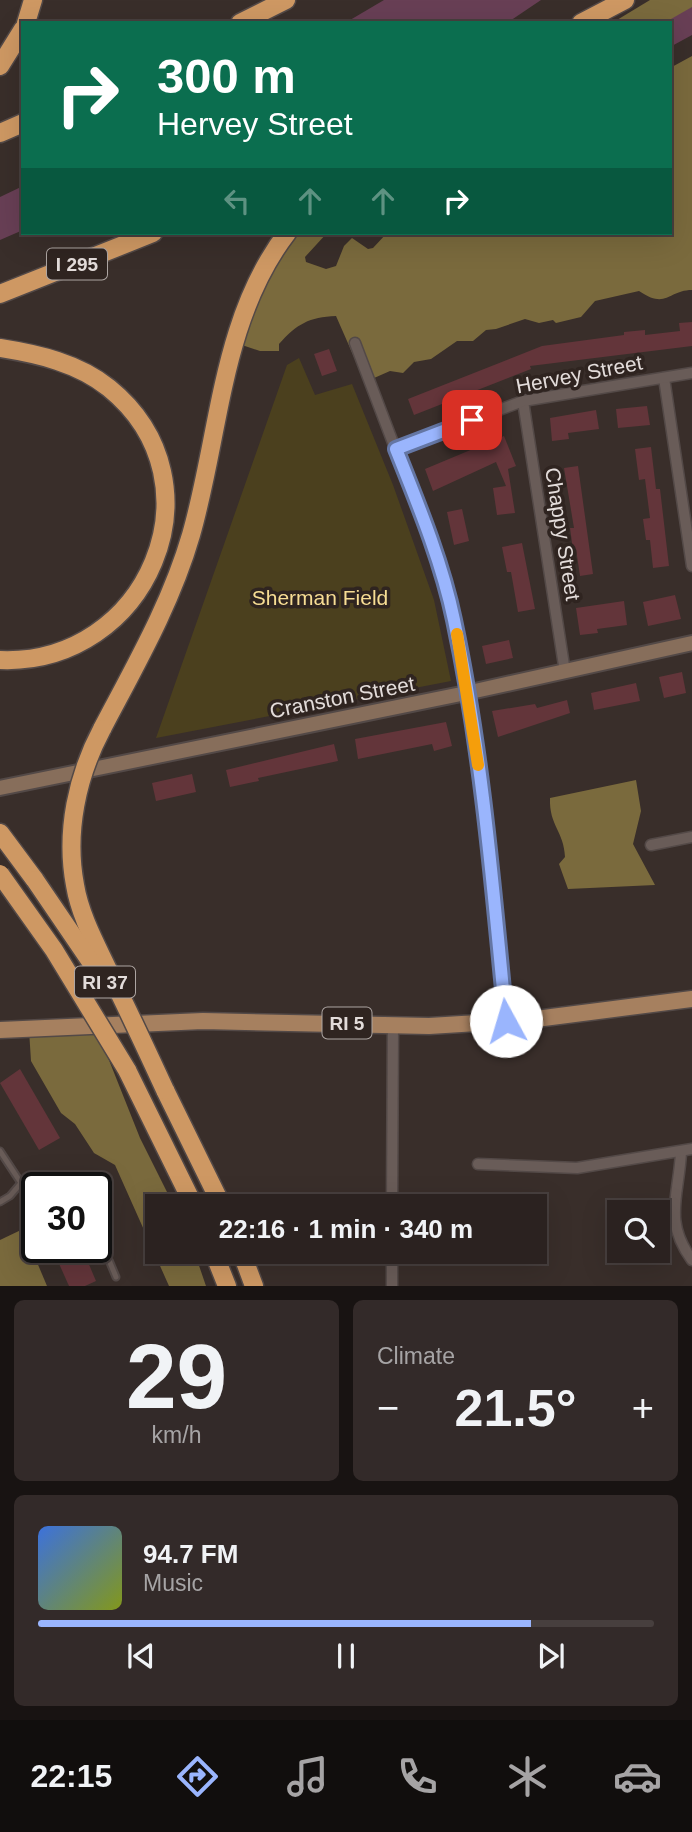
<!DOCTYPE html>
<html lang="en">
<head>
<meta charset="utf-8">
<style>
  body { margin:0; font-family:Helvetica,sans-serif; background:#332a29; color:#f1f3f6; height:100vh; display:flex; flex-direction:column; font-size:26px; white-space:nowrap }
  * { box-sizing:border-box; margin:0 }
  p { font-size:23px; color:#a6a4a5 }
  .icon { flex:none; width:38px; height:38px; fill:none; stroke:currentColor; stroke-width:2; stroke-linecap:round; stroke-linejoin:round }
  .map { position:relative; height:1286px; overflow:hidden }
  .side { display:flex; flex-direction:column; gap:14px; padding:14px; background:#181312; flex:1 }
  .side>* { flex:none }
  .banner { position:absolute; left:21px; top:21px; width:651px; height:214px; border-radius:0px; box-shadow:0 7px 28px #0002,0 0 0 2px #473f3e; background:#0b6e4f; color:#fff; overflow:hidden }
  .buttons { position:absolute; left:607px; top:1200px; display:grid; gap:14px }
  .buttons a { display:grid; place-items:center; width:63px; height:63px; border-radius:0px; background:#2b2220; box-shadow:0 7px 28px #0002,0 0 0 2px #473f3e; font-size:35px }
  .speed { position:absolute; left:21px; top:1172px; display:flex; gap:14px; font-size:35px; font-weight:700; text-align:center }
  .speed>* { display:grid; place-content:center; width:91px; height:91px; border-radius:50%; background:#2b2220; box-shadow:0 7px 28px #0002,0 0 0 2px #473f3e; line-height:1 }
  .speed .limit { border:4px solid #111; border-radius:10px; background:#fff; color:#111 }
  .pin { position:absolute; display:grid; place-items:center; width:60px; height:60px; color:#fff; margin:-30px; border-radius:14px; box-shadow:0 4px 10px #0006 }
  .me { position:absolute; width:77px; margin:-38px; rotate:354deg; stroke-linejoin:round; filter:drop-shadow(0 0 5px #0008) }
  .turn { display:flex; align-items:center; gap:24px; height:147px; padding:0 21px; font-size:32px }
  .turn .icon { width:91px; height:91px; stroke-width:2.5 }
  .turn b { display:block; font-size:49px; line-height:60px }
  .lanes { display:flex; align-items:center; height:66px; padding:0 21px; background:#0003; justify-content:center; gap:35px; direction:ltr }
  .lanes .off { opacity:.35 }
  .big { font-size:52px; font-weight:700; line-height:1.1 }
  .side .tile { flex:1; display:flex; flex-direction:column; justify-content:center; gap:10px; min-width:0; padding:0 24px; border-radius:10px; background:#332a29 }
  .side .dial { align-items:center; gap:0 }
  .dial b { font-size:91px; line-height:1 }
  .song { display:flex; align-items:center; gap:21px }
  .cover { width:84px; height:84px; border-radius:10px; background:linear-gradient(135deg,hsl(220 70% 55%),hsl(70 70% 35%)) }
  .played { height:7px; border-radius:4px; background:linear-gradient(90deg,#9ab5fd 80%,#473f3e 80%) }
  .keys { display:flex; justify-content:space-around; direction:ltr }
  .heat { display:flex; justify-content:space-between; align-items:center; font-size:38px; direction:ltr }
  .side .tiles { flex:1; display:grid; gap:14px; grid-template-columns:1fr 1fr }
  .tile:last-child { grid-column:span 2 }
  .trip { position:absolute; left:145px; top:1194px; width:402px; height:70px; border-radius:0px; background:#2b2220; box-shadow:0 7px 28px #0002,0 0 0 2px #473f3e; font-weight:700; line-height:70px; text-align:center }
  .tabs { display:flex; height:112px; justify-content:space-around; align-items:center; background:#110e0d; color:#a6a4a5 }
  .tabs .icon { width:49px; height:49px }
  .tabs .on { color:#9ab5fd }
  .tabs b { font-size:32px; color:#f1f3f6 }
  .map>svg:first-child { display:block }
  .green { fill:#4b401e }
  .forest { fill:#7a6a3d }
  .water { fill:#683f55 }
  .building { fill:#63353a }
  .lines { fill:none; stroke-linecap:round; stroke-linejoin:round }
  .lane-casing { stroke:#534947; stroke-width:9 }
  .street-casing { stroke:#534947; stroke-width:13 }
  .secondary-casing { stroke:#534947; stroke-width:18 }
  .primary-casing { stroke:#534947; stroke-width:19 }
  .highway-casing { stroke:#534947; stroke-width:21 }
  .lane { stroke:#695c58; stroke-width:5 }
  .street { stroke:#695c58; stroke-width:10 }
  .secondary { stroke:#876e5b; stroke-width:14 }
  .primary { stroke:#a6805f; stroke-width:16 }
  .highway { stroke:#ce9863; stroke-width:18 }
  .highway-bridge-casing { stroke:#534947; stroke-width:21; stroke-linecap:butt }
  .highway-bridge { stroke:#ce9863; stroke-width:18 }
  .route-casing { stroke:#6476a4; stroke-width:18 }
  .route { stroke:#9ab5fd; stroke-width:12 }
  .slow { stroke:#f59e0b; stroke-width:12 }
  .labels { text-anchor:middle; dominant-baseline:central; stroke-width:7; stroke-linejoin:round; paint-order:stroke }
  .shield { fill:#2f2420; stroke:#ada5a2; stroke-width:2 }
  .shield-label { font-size:19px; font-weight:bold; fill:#e3dcda }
  .street-label { font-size:21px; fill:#e3dcda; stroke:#2f2420 }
  .park-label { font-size:21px; fill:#f7dd94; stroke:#2f2420 }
</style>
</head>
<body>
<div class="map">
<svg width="692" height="1286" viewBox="0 0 692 1286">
  <rect width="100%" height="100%" fill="#392e2a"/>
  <polygon class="green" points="299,358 315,395 352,384 393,485 434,600 451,681 156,738 287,365"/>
  <g class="forest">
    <polygon points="650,0 692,0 692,15 670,23 612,23"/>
    <path d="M692 56V290C668 290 667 310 639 291L595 301 581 317 556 323 553 320 539 323 525 319 496 329 486 330 473 341H457L431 359 414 362 403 373 390 371 365 382 336 316C309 317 297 324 279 344V351H260L236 343 288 233H327L305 257 306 262 326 269 336 266 344 246 352 238 368 249 373 248 387 233H670V68Z"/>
    <path d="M636 780 641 811 633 844 655 885 568 889 559 864 565 857C564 831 549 826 550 798Z"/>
    <polygon points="88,1026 101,1040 140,1138 174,1206 158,1206 158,1251 194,1251 206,1286 169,1286 115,1165 94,1153 75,1124 61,1113 31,1061 29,1030"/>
    <polygon points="23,1229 47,1286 0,1286 0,1240"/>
  </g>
  <g class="water">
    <polygon points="384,0 541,0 507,23 345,23"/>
    <polygon points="692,7 692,35 670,47 670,23 664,23"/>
    <polygon points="23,186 23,230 0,240 0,197"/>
  </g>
  <g class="building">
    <polygon points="692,322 692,346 530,366 531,369 414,415 408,399 542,346 624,335 624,332 645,330 645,335 680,331 679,323"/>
    <polygon points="329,349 337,371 322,376 314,354"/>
    <polygon points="647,406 650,425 618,428 616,409"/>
    <polygon points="596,410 599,429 568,433 569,439 552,441 550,418"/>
    <polygon points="504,436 516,466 508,469 515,513 497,515 493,488 506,486 496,462 433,491 425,469"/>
    <polygon points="651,447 656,489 660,489 669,566 653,568 650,540 646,540 643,519 650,518 645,479 639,480 635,449"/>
    <polygon points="578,466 593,574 580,576 576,549 573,550 570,528 574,528 564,468"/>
    <polygon points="462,509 469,541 454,545 447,512"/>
    <polygon points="522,543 535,609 518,612 511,572 507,572 502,547"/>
    <polygon points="675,595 681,619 648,626 643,602"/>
    <polygon points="624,601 627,625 597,629 598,633 580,635 576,608"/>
    <polygon points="509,640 513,658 486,664 482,646"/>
    <polygon points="682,672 686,693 664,698 659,677"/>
    <polygon points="636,683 640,701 594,710 591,693"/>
    <polygon points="567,700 570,713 498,737 492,711 535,704 537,708"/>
    <polygon points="446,722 452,746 434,751 432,744 358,759 355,739"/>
    <polygon points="334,744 338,761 258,778 259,781 230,787 226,770"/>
    <polygon points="192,774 196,792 156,801 152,783"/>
    <polygon points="20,1069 60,1138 39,1150 0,1083"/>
    <polygon points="52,1248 82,1248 96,1281 85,1286 69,1286"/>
  </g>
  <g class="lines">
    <g class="lane-casing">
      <g id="lane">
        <polyline points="0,1151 21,1183 55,1184 68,1188"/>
        <polyline points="0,1202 10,1196 21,1183"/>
        <polyline points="96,1229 116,1277"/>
      </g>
    </g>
    <g class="street-casing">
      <g id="street">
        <polyline points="355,343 435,553 455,621 482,787 506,1021"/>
        <polyline points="664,378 692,566"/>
        <polyline points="523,401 565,672"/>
        <polyline points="396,449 523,401 692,373"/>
        <polyline points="651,845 692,837"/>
        <path d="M681 1152C679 1195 663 1221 692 1260"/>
        <polyline points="478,1164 577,1168 692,1149"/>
        <polyline points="392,1206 393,1025"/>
        <polyline points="392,1286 392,1251"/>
      </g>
    </g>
    <g class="secondary-casing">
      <polyline id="secondary" points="0,788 466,693 692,643"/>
    </g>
    <g class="primary-casing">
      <polyline id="primary" points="0,1030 203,1021 429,1026 528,1020 692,999"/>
    </g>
    <g class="highway-casing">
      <g id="highway">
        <polyline points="26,23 33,0"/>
        <polyline points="240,23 286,0"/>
        <polyline points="581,23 625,0"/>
        <polyline points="0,66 23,29"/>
        <polyline points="0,133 23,123"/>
        <polyline points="0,294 153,233"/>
        <path d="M0 348C38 354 78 363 109 388 226 483 147 666 0 660"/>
        <path d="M102 729C135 666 171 604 191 535 220 434 221 319 287 233"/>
        <polyline points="0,833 35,880"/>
        <polyline points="127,1070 194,1206"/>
        <polyline points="165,1090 222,1206"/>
        <polyline points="213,1251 227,1286"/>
        <polyline points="241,1251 254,1286"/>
      </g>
    </g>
    <use href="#lane" class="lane"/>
    <use href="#street" class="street"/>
    <use href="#secondary" class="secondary"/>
    <use href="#primary" class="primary"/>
    <use href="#highway" class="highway"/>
    <g class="highway-bridge-casing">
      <g id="highway-bridge">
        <path d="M102 729C77 776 65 832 75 885 80 916 97 946 110 974 129 1012 147 1051 165 1090"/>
        <polyline points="0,874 54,950 127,1070"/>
        <polyline points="35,880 101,977"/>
      </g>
    </g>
    <use href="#highway-bridge" class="highway-bridge"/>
  </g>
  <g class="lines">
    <g class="route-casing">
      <path id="route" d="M472 420 396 449C418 504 442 562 454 620 482 752 493 887 506 1021"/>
    </g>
    <use href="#route" class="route"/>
    <polyline class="slow" points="457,634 478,765"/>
  </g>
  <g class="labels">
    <g class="shield">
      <rect x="47" y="248.5" width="60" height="31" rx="5"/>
      <rect x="75" y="966.5" width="60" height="31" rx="5"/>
      <rect x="322.5" y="1007.5" width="49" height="31" rx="5"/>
    </g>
    <g class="shield-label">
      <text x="77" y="264">I 295</text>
      <text x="105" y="982">RI 37</text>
      <text x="347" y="1023">RI 5</text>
    </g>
    <g class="street-label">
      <text transform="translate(579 374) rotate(-11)">Hervey Street</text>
      <text transform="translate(563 534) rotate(81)">Chappy Street</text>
      <text transform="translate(342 697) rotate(-11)">Cranston Street</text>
    </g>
    <g class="park-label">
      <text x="320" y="597">Sherman Field</text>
    </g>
  </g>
</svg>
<div class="buttons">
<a><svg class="icon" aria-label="search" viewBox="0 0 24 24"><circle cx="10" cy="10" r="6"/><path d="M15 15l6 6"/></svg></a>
</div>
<div class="speed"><div class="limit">30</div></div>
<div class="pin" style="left:472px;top:420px;background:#d93025"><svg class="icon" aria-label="arrive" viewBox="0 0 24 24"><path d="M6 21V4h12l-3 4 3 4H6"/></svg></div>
<svg class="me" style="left:506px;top:1021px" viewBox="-20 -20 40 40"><circle r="19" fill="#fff"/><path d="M0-13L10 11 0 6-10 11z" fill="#9ab5fd"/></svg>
<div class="trip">22:16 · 1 min · 340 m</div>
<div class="banner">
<div class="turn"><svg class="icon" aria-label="right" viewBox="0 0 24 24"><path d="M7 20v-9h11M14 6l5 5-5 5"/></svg><div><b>300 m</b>Hervey Street</div></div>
<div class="lanes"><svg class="icon off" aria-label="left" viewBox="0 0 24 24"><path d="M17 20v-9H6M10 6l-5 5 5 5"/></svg><svg class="icon off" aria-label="ahead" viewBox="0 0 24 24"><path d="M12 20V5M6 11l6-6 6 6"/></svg><svg class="icon off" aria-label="ahead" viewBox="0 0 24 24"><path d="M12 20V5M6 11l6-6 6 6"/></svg><svg class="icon" aria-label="right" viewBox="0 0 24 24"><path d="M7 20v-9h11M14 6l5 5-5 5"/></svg></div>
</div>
</div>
<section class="side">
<div class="tiles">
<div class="tile dial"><b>29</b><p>km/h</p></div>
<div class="tile"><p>Climate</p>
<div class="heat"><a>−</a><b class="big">21.5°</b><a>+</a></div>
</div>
<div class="tile">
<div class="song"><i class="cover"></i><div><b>94.7 FM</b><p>Music</p></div></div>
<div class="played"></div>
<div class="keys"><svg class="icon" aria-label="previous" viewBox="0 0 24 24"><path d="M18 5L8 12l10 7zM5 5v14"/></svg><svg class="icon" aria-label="pause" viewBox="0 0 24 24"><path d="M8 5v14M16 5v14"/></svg><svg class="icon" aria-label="next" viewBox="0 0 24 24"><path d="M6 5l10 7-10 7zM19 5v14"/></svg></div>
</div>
</div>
</section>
<nav class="tabs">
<b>22:15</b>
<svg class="icon on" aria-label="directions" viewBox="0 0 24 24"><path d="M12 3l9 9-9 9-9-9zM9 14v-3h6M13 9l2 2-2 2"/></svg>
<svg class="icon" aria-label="music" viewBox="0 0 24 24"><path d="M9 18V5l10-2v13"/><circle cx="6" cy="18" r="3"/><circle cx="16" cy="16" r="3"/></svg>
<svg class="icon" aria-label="phone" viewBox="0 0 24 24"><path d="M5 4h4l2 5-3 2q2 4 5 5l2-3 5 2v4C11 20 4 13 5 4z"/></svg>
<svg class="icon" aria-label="climate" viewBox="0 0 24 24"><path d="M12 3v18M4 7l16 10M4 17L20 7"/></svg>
<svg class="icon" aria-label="car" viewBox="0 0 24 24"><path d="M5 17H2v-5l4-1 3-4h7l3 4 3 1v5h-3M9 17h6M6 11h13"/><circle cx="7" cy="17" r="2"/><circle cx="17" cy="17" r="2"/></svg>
</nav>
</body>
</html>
